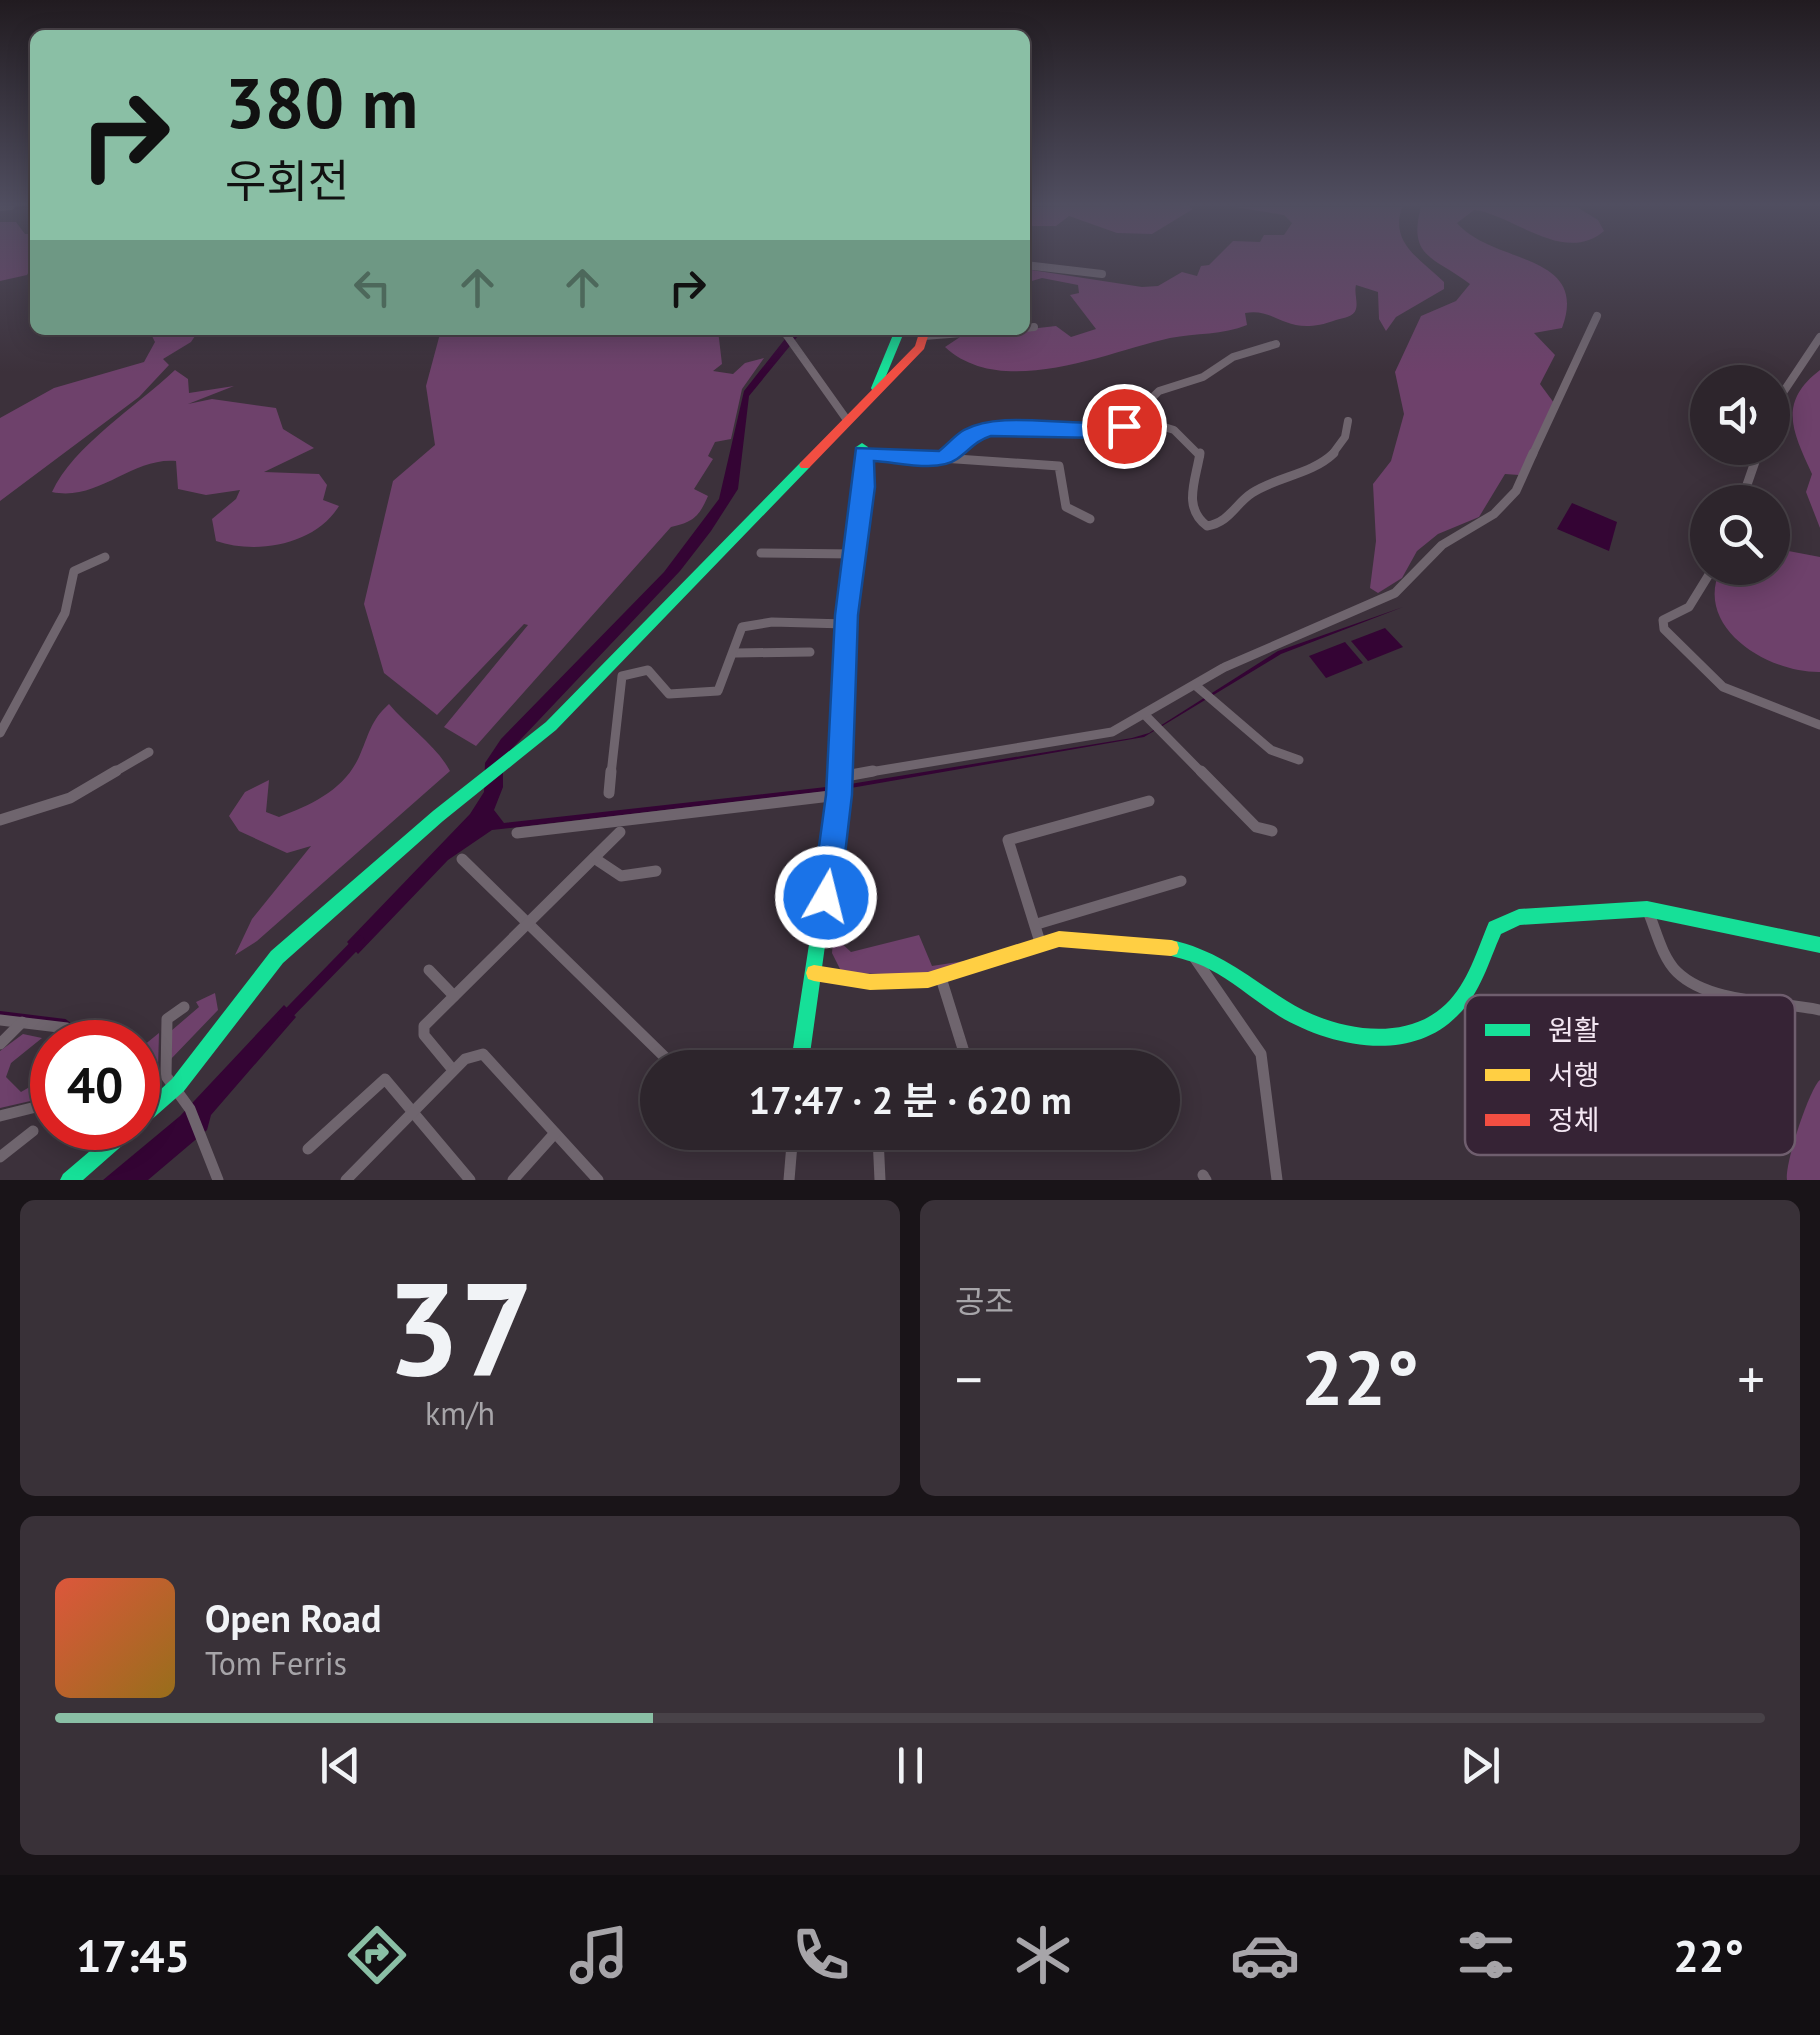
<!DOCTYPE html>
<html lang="ko">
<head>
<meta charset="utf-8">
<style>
  body { margin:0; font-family:"PT Sans","Noto Sans KR",sans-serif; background:#393138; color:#f1f3f6; height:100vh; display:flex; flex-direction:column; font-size:38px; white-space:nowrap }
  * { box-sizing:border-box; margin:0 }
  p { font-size:32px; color:#a7a5a9 }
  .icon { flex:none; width:55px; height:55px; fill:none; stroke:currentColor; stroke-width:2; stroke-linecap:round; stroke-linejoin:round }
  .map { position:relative; height:1180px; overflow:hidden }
  .drawer { display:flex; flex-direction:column; gap:20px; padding:20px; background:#191418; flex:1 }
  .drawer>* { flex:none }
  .guide { position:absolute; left:30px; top:30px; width:1000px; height:305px; border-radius:15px; box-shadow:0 5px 25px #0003,0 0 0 2px #484248; background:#8abfa5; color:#111; overflow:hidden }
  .tools { position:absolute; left:1690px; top:365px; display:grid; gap:20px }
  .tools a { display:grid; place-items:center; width:100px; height:100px; border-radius:50%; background:#2d252c; box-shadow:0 5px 25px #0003,0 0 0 2px #484248; font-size:50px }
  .speed { position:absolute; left:30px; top:1020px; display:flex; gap:20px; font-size:50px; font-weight:700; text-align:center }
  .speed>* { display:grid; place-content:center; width:130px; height:130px; border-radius:50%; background:#2d252c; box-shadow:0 5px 25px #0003,0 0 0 2px #484248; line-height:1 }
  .speed .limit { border:15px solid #d22; background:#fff; color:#111 }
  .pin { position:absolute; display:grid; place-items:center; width:85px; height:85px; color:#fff; margin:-42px; border:5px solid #fff; border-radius:50%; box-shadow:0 2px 10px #0007 }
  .me { position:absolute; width:110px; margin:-55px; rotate:8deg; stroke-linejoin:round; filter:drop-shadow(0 0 8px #0008) }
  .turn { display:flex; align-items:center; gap:35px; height:210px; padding:0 30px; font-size:45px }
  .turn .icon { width:130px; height:130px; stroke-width:2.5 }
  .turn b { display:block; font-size:70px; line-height:85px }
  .lanes { display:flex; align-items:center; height:95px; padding:0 30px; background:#0003; justify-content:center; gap:50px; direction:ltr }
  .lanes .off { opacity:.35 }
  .big { font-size:75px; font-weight:600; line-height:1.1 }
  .drawer .card { flex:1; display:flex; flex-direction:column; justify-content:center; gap:15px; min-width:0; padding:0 35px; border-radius:15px; background:#393138 }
  .drawer .dial { align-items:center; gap:0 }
  .dial b { font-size:130px; line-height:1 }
  .song { display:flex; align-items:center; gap:30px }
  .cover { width:120px; height:120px; border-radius:15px; background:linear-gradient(135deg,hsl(10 70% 55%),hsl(40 70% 35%)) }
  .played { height:10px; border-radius:5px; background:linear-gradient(90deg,#8abfa5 35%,#484248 35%) }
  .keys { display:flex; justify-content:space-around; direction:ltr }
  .heat { display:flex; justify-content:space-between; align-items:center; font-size:55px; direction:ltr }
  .drawer .tiles { flex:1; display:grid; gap:20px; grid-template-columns:1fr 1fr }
  .card:last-child { grid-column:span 2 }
  .trip { position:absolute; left:640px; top:1050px; width:540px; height:100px; border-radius:50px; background:#2d252c; box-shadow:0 5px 25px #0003,0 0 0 2px #484248; font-weight:600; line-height:100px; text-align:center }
  .tabs { display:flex; height:160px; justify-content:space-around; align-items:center; background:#120f12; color:#a7a5a9 }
  .tabs .icon { width:70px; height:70px }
  .tabs .on { color:#8abfa5 }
  .tabs b { font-size:45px; color:#f1f3f6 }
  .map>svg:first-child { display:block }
  .green { fill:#6e416b }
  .water { fill:#340434 }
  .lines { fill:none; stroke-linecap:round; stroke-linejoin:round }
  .stream-far1 { stroke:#340434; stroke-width:2.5 }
  .stream { stroke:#340434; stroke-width:4 }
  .canal { stroke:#340434; stroke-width:11 }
  .street-far2 { stroke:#6f656e; stroke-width:8 }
  .street-far1 { stroke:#6f656e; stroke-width:9 }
  .street { stroke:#6f656e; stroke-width:11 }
  .fast { fill:#16e098; fill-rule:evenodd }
  .slow { fill:#ffcf43; fill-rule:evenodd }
  .jam { fill:#f24e42; fill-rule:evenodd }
  .route { fill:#1a73e8; stroke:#114b97; stroke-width:2.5 }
  .key { fill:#362335; stroke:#6f5e6e; stroke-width:2.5 }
  .key-label { font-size:28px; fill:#f4e7f3 }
</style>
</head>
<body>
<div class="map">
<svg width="1820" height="1180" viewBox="0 0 1820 1180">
  <rect width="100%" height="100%" fill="#3c313b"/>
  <g class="green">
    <polygon points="1189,206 1193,209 1152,234 1117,233 1069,216 1056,226 1025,226 1025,207"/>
    <path d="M1235 207H1402C1389 244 1422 260 1444 282V289L1396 317 1386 331 1379 319 1378 292 1356 285C1354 293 1358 302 1356 309 1354 317 1343 318 1336 320 1285 339 1279 307 1245 313L1247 325C1223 335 1196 333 1170 338 1107 352 1002 400 945 347L960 337 1056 326 1071 337 1096 329 1070 295 1079 293 1078 285 1042 278 1025 283V269L1142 287 1158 286 1182 272 1197 276 1201 266 1209 265 1233 241 1260 242 1264 235H1284L1292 223 1284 215Z"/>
    <path d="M1421 207H1577L1598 220 1604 231C1567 263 1520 221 1481 211L1474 210 1457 223C1493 265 1590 252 1562 328L1534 333 1555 355 1540 384 1554 403 1519 475 1505 474 1479 517 1438 534 1417 551 1402 578 1378 593 1370 588 1376 541 1373 484 1391 461 1404 414 1395 372 1421 316 1456 301 1470 284C1435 257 1407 258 1421 207Z"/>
    <polygon points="0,222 16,222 25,234 35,234 35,260 27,275 0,281"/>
    <polygon points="149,330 199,330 191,342 163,359 169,365 139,397 0,501 0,418 54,388 144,362 155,342"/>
    <path d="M441 330H718L722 364 713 371 733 374 745 363 764 358 742 389 731 439 715 442 708 456 713 459 694 489 708 496C699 517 693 522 671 527L476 746 444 727 528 625 524 624 437 715 384 673 364 604 393 481 435 445 426 386Z"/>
    <path d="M175 370 188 379 189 393 234 386 188 404 212 399 276 408 283 429 314 448 264 472 319 474 327 485 323 500 339 506C315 545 256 555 216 541L212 519 236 499 240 490 206 495 178 489 176 461C132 457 98 502 52 492 73 446 137 406 175 370Z"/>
    <path d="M1820 370V528L1806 492 1812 474C1793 432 1777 403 1820 370Z"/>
    <path d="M1773 548 1820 557V672C1768 673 1692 627 1721 568H1772Z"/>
    <path d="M389 704C408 727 436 745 450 771L257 941 235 955 252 919 311 846 287 853 239 831 229 816 245 792 269 780 266 812 279 817C311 805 344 790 359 757 369 735 370 721 389 704Z"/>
    <polygon points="836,903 842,903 839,941 851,952 919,935 932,966 997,956 929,975 842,973 832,953"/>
    <polygon points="215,993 218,1010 170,1060 171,1031 199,1007 196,1002"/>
    <polygon points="159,1033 158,1069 138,1093 138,1050"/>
    <polygon points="23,1034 42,1038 11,1063 6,1077 21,1092 52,1074 52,1096 0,1108 0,1051"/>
    <path d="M1820 1080V1180H1787C1784 1165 1810 1087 1820 1080Z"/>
  </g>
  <g class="water">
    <polygon points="792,330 803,330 749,396 738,489 711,531 680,571 503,758 503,787 494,810 504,823 844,785 1132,738 1149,733 1278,651 1403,607 1281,654 1144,737 845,789 492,830 448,860 358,954 347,942 470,814 484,792 485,763 501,739 664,572 719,499 744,391"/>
    <polygon points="1572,503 1617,522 1609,551 1557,529"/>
    <polygon points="1385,628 1403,647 1368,661 1351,641"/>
    <polygon points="1345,642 1363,663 1326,678 1309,656"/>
    <polygon points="284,1005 296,1017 211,1115 207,1130 148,1180 103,1180 180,1116"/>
  </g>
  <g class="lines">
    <polyline class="stream-far1" points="13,208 31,206"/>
    <polyline class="stream" points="0,1013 65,1021 93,1042"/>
    <polyline class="canal" points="283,1019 359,941"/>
    <g class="street-far2">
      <polyline points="0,207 11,206"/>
      <polyline points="1025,265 1102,274"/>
      <polyline points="1025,328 1034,327"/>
      <polyline points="783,330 847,420"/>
      <polyline points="924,336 1000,330"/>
      <polyline points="1772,409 1820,337"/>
      <polyline points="1135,418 1174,430 1200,456"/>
      <polyline points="863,453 909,456"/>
      <polyline points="942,456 970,435 991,429 1102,431 1124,425 1159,391 1203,377 1233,357 1276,344"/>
      <polyline points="1331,456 1345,437 1348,421"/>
      <polyline points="1532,456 1597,316"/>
      <polyline points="1757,456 1760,448"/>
    </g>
    <g class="street-far1">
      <polyline points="871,453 939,458 945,453"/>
      <path d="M1200 453C1196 480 1182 507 1207 526 1230 522 1235 504 1252 493 1278 476 1311 475 1334 453"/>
      <polyline points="942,458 1059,466 1066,507 1090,519"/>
      <polyline points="1741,502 1758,453"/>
      <polyline points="761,553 856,554"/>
      <polyline points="1713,568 1689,607 1663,620 1664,629 1723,687 1820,725"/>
      <polyline points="736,653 810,652"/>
      <polyline points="1225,667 1395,593 1442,545 1494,514 1516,491 1533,453"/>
      <polyline points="1195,685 1271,750 1299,760"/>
      <polyline points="1145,715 1203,774"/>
      <polyline points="0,733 65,613 74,571 105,557"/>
      <polyline points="111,774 149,752"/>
      <polyline points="611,774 622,676 648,670 669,694 718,691 742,627 772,622 846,624"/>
      <polyline points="858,774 1112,732 1223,668"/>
    </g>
    <g class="street">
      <polyline points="1201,771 1256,827 1272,831"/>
      <polyline points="840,777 873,771"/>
      <polyline points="609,793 611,771"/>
      <polyline points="0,820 70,798 116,771"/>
      <polyline points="517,833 839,795"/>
      <polyline points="594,858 621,876 656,871"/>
      <polyline points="462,859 676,1068"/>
      <path d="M1647 909C1656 929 1661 956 1677 972 1710 1004 1778 1001 1820 1010"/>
      <polyline points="1037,924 1181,881"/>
      <polyline points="1040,942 1008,840 1149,801"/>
      <polyline points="1194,957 1261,1054 1277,1180"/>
      <polyline points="429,970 454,996"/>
      <polyline points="941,978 969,1068"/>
      <polyline points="184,1007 167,1019 166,1076 190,1109 218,1180"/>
      <polyline points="0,1020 67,1028 81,1042"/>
      <polyline points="0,1044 22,1022"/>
      <polyline points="453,1070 424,1035 424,1026 620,832"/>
      <polyline points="0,1116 52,1103"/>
      <polyline points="808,1132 878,1137 880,1180"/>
      <polyline points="1006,1132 1038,1132"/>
      <polyline points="308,1149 385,1079 470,1180"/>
      <polyline points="0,1157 33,1131"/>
      <polyline points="1203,1175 1206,1180"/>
      <polyline points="346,1180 465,1059 483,1054 598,1180"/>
      <polyline points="513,1180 555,1133"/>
      <polyline points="789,1180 793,1132"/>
    </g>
    <g class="fast">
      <polygon points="895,330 905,330 881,388 880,390 872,390 871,388"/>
      <polygon points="862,443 868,447 871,487 853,615 846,795 808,1068 790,1068 832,795 841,615 859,487 856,447"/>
      <polygon points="805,461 809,462 811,465 809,468 556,730 443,821 283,963 184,1091 83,1180 60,1180 63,1174 117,1128 138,1128 138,1110 172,1079 271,951 433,811 546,722 801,462"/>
      <path d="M1647 901 1820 937V953L1647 917 1520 925 1501 934C1489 961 1480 994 1458 1015 1411 1064 1331 1047 1279 1016 1255 1001 1234 982 1209 969 1195 961 1180 959 1165 954L1163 948 1165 942 1171 940C1218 950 1247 976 1287 1001 1331 1029 1404 1045 1446 1004 1468 983 1477 950 1489 922L1519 909Z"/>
    </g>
    <polygon class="slow" points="1059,931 1171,940 1177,942 1179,948 1177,954 1171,956 1059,947 928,988 870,990 814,981 808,979 806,973 808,967 814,965 870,974 928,972"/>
    <polygon class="jam" points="920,330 930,330 924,349 809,468 801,468 799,465 801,462 915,346"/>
  </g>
  <linearGradient id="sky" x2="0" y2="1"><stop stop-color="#211b20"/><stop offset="0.55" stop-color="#504e60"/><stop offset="1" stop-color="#504e60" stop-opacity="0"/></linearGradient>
  <rect width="1820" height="372" fill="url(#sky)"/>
  <path class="route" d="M1124 419 1134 426 1131 430 1102 438 991 436C975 441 970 450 957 459 937 473 897 462 874 461L875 487 858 615 852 795 840 897 836 907 826 911 816 907 812 897 826 795 835 615 856 448 939 451C947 445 955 435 964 430 1006 408 1076 431 1124 419Z"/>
  <rect x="1465" y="995" width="330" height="160" rx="15" class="key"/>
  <rect x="1485" y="1024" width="45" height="12" fill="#16e098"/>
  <rect x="1485" y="1069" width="45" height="12" fill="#ffcf43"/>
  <rect x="1485" y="1114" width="45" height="12" fill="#f24e42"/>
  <g class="key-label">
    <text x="1548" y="1040">원활</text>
    <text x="1548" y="1085">서행</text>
    <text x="1548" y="1130">정체</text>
  </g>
</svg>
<div class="tools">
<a><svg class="icon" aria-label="sound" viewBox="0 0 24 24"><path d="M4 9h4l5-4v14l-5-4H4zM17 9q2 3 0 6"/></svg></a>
<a><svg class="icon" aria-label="search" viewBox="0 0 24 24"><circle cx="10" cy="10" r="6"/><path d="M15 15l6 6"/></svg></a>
</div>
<div class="speed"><div class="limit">40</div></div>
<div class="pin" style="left:1124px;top:426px;background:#d93025"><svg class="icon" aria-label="arrive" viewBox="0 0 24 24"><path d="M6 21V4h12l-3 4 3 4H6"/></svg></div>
<svg class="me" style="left:826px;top:897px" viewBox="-20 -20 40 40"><circle r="17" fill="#1a73e8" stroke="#fff" stroke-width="3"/><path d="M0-11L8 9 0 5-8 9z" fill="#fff"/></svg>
<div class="trip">17:47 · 2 분 · 620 m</div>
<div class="guide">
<div class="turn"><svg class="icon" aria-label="right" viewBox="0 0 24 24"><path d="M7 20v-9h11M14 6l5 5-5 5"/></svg><div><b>380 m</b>우회전</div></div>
<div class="lanes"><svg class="icon off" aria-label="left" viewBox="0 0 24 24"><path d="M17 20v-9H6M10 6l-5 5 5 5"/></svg><svg class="icon off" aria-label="ahead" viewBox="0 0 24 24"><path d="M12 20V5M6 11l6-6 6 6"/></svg><svg class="icon off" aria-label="ahead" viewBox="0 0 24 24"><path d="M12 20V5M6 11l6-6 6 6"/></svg><svg class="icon" aria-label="right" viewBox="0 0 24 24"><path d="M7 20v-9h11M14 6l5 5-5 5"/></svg></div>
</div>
</div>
<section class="drawer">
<div class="tiles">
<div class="card dial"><b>37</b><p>km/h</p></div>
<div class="card"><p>공조</p>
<div class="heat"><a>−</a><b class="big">22°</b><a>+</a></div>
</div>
<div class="card">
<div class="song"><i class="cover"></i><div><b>Open Road</b><p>Tom Ferris</p></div></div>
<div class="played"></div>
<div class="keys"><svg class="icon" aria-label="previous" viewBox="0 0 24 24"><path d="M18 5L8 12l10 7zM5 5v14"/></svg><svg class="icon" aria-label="pause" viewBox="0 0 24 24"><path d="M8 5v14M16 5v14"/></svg><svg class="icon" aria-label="next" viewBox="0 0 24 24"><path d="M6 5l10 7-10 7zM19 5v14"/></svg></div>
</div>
</div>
</section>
<nav class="tabs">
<b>17:45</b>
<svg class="icon on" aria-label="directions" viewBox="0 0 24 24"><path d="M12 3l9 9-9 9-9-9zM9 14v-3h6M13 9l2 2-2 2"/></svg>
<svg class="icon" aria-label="music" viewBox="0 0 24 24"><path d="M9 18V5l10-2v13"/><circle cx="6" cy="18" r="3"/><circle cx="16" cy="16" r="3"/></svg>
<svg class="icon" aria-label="phone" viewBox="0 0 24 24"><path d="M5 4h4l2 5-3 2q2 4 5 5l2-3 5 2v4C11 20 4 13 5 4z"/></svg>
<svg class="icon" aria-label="climate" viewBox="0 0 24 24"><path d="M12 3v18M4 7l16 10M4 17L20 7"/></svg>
<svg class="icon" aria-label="car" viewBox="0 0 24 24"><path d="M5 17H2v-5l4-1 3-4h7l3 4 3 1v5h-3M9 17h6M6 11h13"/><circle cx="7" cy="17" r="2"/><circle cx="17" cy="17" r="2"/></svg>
<svg class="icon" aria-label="filters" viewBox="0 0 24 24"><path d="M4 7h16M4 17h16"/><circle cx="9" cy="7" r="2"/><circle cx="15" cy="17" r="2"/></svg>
<b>22°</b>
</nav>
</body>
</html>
